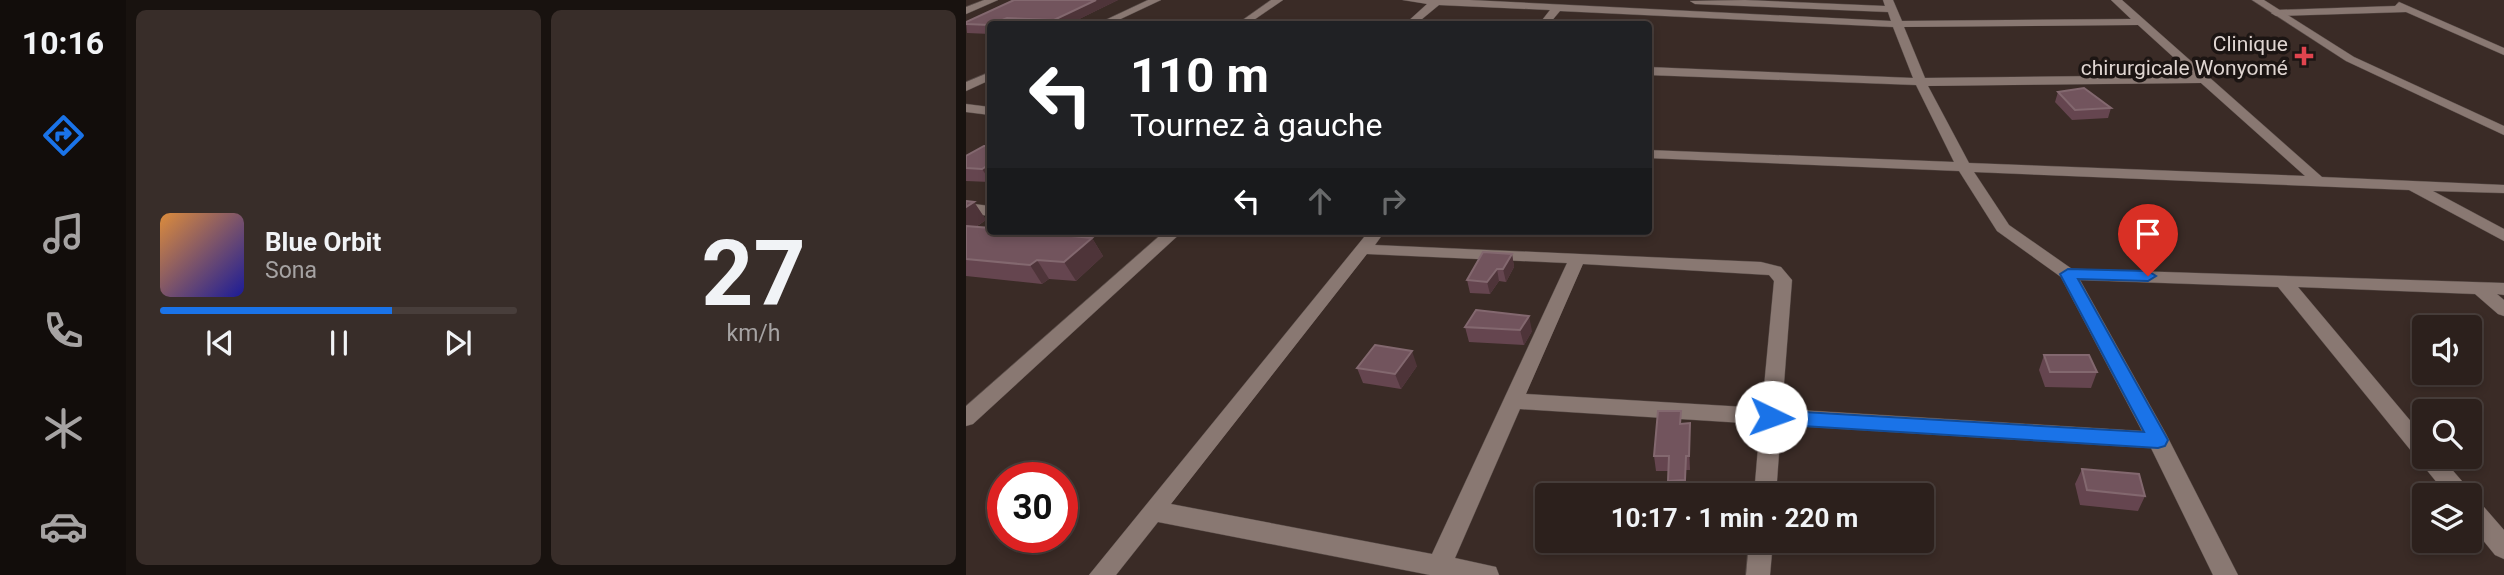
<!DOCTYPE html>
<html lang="fr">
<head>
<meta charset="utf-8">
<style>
  body { margin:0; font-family:Roboto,sans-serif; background:#382d29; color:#f1f3f6; height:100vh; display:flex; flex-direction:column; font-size:26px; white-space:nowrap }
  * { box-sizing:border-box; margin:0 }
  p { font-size:23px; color:#a6a3a3 }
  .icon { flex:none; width:38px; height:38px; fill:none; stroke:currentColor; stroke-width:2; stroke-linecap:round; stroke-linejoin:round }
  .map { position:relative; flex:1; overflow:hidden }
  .side { display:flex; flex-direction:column; gap:10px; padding:10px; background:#18120f; width:840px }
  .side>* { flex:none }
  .top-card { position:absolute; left:21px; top:21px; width:665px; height:214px; border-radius:7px; box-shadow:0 4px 10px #0003,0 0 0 2px #483e3b; background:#202124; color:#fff; overflow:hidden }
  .tools { position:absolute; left:1446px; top:315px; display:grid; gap:14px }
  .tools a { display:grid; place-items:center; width:70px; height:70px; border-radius:7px; background:#2c201c; box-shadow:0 4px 10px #0003,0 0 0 2px #483e3b; font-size:35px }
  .speed { position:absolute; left:21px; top:462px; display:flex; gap:14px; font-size:35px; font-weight:700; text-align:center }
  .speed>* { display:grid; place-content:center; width:91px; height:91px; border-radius:50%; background:#2c201c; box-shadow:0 4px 10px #0003,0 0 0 2px #483e3b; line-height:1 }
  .speed .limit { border:10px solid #d22; background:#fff; color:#111 }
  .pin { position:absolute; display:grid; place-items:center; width:60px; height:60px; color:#fff; margin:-72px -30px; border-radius:50% 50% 50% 0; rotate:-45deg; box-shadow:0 0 7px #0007 }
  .pin .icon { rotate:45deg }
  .me { position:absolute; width:77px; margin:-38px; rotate:93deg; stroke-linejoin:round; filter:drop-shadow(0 0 5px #0008) }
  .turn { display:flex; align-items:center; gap:24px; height:147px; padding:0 28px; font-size:32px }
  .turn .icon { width:91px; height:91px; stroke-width:2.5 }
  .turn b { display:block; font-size:49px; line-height:60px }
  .lanes { display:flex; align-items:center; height:66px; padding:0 28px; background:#0003; justify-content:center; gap:35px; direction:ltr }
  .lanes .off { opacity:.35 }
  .side .tile { flex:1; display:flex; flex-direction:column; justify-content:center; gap:10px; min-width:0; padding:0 24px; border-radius:10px; background:#382d29 }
  .side .dial { align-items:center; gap:0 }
  .dial b { font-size:91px; line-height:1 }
  .song { display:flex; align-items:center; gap:21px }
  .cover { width:84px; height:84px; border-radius:10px; background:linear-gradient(135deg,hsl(30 70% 55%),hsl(240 70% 35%)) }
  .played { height:7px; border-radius:4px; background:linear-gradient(90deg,#1a73e8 65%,#483e3b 65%) }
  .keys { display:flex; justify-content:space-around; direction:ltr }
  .side .tiles { flex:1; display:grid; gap:10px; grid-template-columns:repeat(2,1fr) }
  .trip { position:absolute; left:569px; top:483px; width:399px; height:70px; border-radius:7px; background:#2c201c; box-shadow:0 4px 10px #0003,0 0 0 2px #483e3b; font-weight:700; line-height:70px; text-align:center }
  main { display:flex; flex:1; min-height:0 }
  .tab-bar { display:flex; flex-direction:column; width:126px; justify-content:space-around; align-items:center; background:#120d0b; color:#a6a3a3 }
  .tab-bar .icon { width:49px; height:49px }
  .tab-bar .on { color:#1a73e8 }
  .tab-bar b { font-size:32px; color:#f1f3f6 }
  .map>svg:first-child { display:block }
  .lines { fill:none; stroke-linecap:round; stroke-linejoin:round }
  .minor-casing { stroke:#554945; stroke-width:1 }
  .tertiary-casing { stroke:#554945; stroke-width:1 }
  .minor { fill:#897872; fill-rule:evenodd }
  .tertiary { fill:#897872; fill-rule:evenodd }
  .wall { fill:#65454f }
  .shaded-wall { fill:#4e3439 }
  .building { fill:#72545d; stroke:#83686f; stroke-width:2 }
  .route { fill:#1a73e8; stroke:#114b97; stroke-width:2 }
  .health-dot { fill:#e0444e; stroke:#1c1513; stroke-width:2.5 }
  .labels { text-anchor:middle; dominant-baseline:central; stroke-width:7; stroke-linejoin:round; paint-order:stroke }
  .far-poi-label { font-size:21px; fill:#dfd5d1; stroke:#1c1513; text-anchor:end }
</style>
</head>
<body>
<main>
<nav class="tab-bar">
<b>10:16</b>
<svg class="icon on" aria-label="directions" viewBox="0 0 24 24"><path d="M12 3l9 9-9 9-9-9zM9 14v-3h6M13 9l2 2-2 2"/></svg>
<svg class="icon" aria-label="music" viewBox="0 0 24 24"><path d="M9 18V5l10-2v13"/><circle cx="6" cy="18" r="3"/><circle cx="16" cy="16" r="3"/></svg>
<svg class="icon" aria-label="phone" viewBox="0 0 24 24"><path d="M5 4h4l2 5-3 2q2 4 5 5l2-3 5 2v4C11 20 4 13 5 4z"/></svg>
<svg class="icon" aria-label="climate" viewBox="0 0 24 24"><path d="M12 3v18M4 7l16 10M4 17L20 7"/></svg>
<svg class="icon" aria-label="car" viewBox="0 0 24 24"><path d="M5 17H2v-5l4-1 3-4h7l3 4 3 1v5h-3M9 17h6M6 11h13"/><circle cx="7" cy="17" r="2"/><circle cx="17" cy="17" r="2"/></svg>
</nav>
<section class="side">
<div class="tiles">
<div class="tile">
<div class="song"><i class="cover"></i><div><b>Blue Orbit</b><p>Sona</p></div></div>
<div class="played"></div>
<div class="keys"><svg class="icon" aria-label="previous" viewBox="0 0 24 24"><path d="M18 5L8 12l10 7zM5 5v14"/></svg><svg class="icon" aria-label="pause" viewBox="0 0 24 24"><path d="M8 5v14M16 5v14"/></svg><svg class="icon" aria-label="next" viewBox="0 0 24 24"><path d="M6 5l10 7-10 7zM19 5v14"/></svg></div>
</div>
<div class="tile dial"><b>27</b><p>km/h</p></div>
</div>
</section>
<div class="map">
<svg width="1538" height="575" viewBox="0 0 1538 575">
  <rect width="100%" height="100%" fill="#3a2b26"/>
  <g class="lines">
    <g class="minor-casing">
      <g id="minor">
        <polygon points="18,0 32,0 0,14 0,7"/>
        <polygon points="182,0 195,0 144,24 131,24"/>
        <polygon points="305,0 317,0 282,24 271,24"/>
        <path d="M437 0H504L925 21 922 12 729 4 724 1 779 0 919 6 917 0H927L936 21 1165 19 1145 0H1156L1356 177 1538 185V193L1467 191 1538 229V241L1443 190 1008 172 1043 225 1106 269 1538 283V295L1531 294 1538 300V316L1532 314 1509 294 1332 287 1458 437V457H1475L1502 488 1505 497 1511 499 1538 530V559L1529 555 1503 523V495H1481L1312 287 1114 280 1200 434 1272 575H1247L1185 448 815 425 810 495H788L794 424 554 409 489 558 530 567 533 575H464L192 522 150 575H123L403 231H419L409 245 795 262 815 267 826 280 816 409 1176 431 1095 277 1031 231 993 171 682 158V150L988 162 950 85 682 75V67L947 78 927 27 594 11 583 24H573L584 10 473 5 450 24H439L461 4ZM1172 25 1227 75 959 78 938 27ZM1235 83 1339 176 1003 163 962 86ZM401 254 601 263 466 554 205 504ZM617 264 803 275 808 281 796 408 560 394Z"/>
        <polygon points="1433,2 1538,48 1538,55 1440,12 1310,16 1305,13 1310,10 1429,6"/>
        <polygon points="24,72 24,80 0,91 0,82"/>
        <polygon points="0,104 24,107 24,115 0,112"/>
        <polygon points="0,203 24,206 24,216 0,213"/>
        <polygon points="199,231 217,231 7,424 0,426 0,406"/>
        <polygon points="783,541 807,541 804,575 780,575"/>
      </g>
    </g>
    <g class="tertiary-casing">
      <polygon id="tertiary" points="1286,0 1298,0 1388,57 1538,126 1538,135 1380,61"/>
    </g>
    <use href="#minor" class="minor"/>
    <use href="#tertiary" class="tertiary"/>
  </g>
  <g class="wall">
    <polygon points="48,0 152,0 103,24 24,24 24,34 1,33 0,22"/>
    <polygon points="1092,92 1145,108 1142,118 1106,120 1089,102"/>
    <polygon points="24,146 24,182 0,181 0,156"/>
    <polygon points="0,201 8,202 20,220 10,227 126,238 137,256 110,281 83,279 76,284 0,276"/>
    <polygon points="546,254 548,267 540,282 533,281 524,294 504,293 501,280"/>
    <polygon points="499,327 566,331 558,345 503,342"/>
    <polygon points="1078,355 1131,372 1125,388 1079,387 1073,370"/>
    <polygon points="451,366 435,389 397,383 391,368"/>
    <polygon points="715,424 724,438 724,470 720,470 719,495 703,495 703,471 690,471 688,456"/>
    <polygon points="1116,469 1179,496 1172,511 1114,505 1109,484"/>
  </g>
  <g class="shaded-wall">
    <polygon points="130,0 152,0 103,24 90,24 88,20"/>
    <polygon points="41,18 45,24 28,24"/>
    <polygon points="24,164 24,181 16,169"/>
    <polygon points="8,202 20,220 0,233 0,207"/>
    <polygon points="126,238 137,256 110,281 98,262"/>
    <polygon points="546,254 548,267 540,282 537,269"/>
    <polygon points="71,260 83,279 76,284 64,265"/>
    <polygon points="531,269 533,281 524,294 521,282"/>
    <polygon points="563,316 566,331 558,345 554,330"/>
    <polygon points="446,351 451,366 435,389 429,374"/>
    <polygon points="724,423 724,470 723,456"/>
  </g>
  <g class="building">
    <polygon points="48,0 130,0 88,20 41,18 24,25 0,24 0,22"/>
    <polygon points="1118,88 1145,108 1109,110 1092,92"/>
    <polygon points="18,146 24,146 24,164 16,169 0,168 0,156"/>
    <polygon points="0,201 8,202 0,207"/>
    <polygon points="0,226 24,228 24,231 54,231 126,238 98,262 71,260 64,265 0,259"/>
    <polygon points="517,252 546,254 537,269 531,269 521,282 501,280"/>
    <polygon points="510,310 563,316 554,330 499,327"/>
    <polygon points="409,345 446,351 429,374 391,368"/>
    <polygon points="1078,355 1123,355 1131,372 1084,372"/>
    <polygon points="692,411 715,411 714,424 724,423 723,456 720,456 719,480 702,481 703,456 688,456"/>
    <polygon points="1116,469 1173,474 1179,496 1121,490"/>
  </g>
  <polygon class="route" points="1102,269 1182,271 1190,276 1182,281 1112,279 1202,440 1199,446 1192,448 805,424 796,417 805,410 1178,432 1094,274"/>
  <path class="health-dot" d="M1334.5 45.5h7v7h7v7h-7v7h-7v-7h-7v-7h7z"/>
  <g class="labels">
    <g class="far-poi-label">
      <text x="1322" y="44">Clinique<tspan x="1322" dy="24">chirurgicale Wonyomé</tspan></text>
    </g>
  </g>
</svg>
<div class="tools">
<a><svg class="icon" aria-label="sound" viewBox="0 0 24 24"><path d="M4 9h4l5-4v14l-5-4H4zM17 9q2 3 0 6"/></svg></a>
<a><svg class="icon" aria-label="search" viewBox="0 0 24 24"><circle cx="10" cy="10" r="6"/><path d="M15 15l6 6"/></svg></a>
<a><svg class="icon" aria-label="layers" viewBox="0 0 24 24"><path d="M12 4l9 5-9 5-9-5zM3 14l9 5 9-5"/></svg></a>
</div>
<div class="speed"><div class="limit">30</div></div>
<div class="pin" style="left:1182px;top:276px;background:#d93025"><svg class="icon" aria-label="arrive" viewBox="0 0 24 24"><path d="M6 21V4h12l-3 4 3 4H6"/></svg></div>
<svg class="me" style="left:805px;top:417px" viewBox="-20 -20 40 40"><circle r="19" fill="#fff"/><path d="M0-13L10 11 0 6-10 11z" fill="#1a73e8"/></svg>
<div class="trip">10:17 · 1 min · 220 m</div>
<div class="top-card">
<div class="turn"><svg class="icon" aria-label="left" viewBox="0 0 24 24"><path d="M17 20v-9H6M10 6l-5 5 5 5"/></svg><div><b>110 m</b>Tournez à gauche</div></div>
<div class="lanes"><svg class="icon" aria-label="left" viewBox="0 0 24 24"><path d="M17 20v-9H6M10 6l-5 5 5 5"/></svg><svg class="icon off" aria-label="ahead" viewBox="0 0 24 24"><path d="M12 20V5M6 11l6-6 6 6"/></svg><svg class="icon off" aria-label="right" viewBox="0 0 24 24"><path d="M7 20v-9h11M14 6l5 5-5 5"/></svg></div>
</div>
</div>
</main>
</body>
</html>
